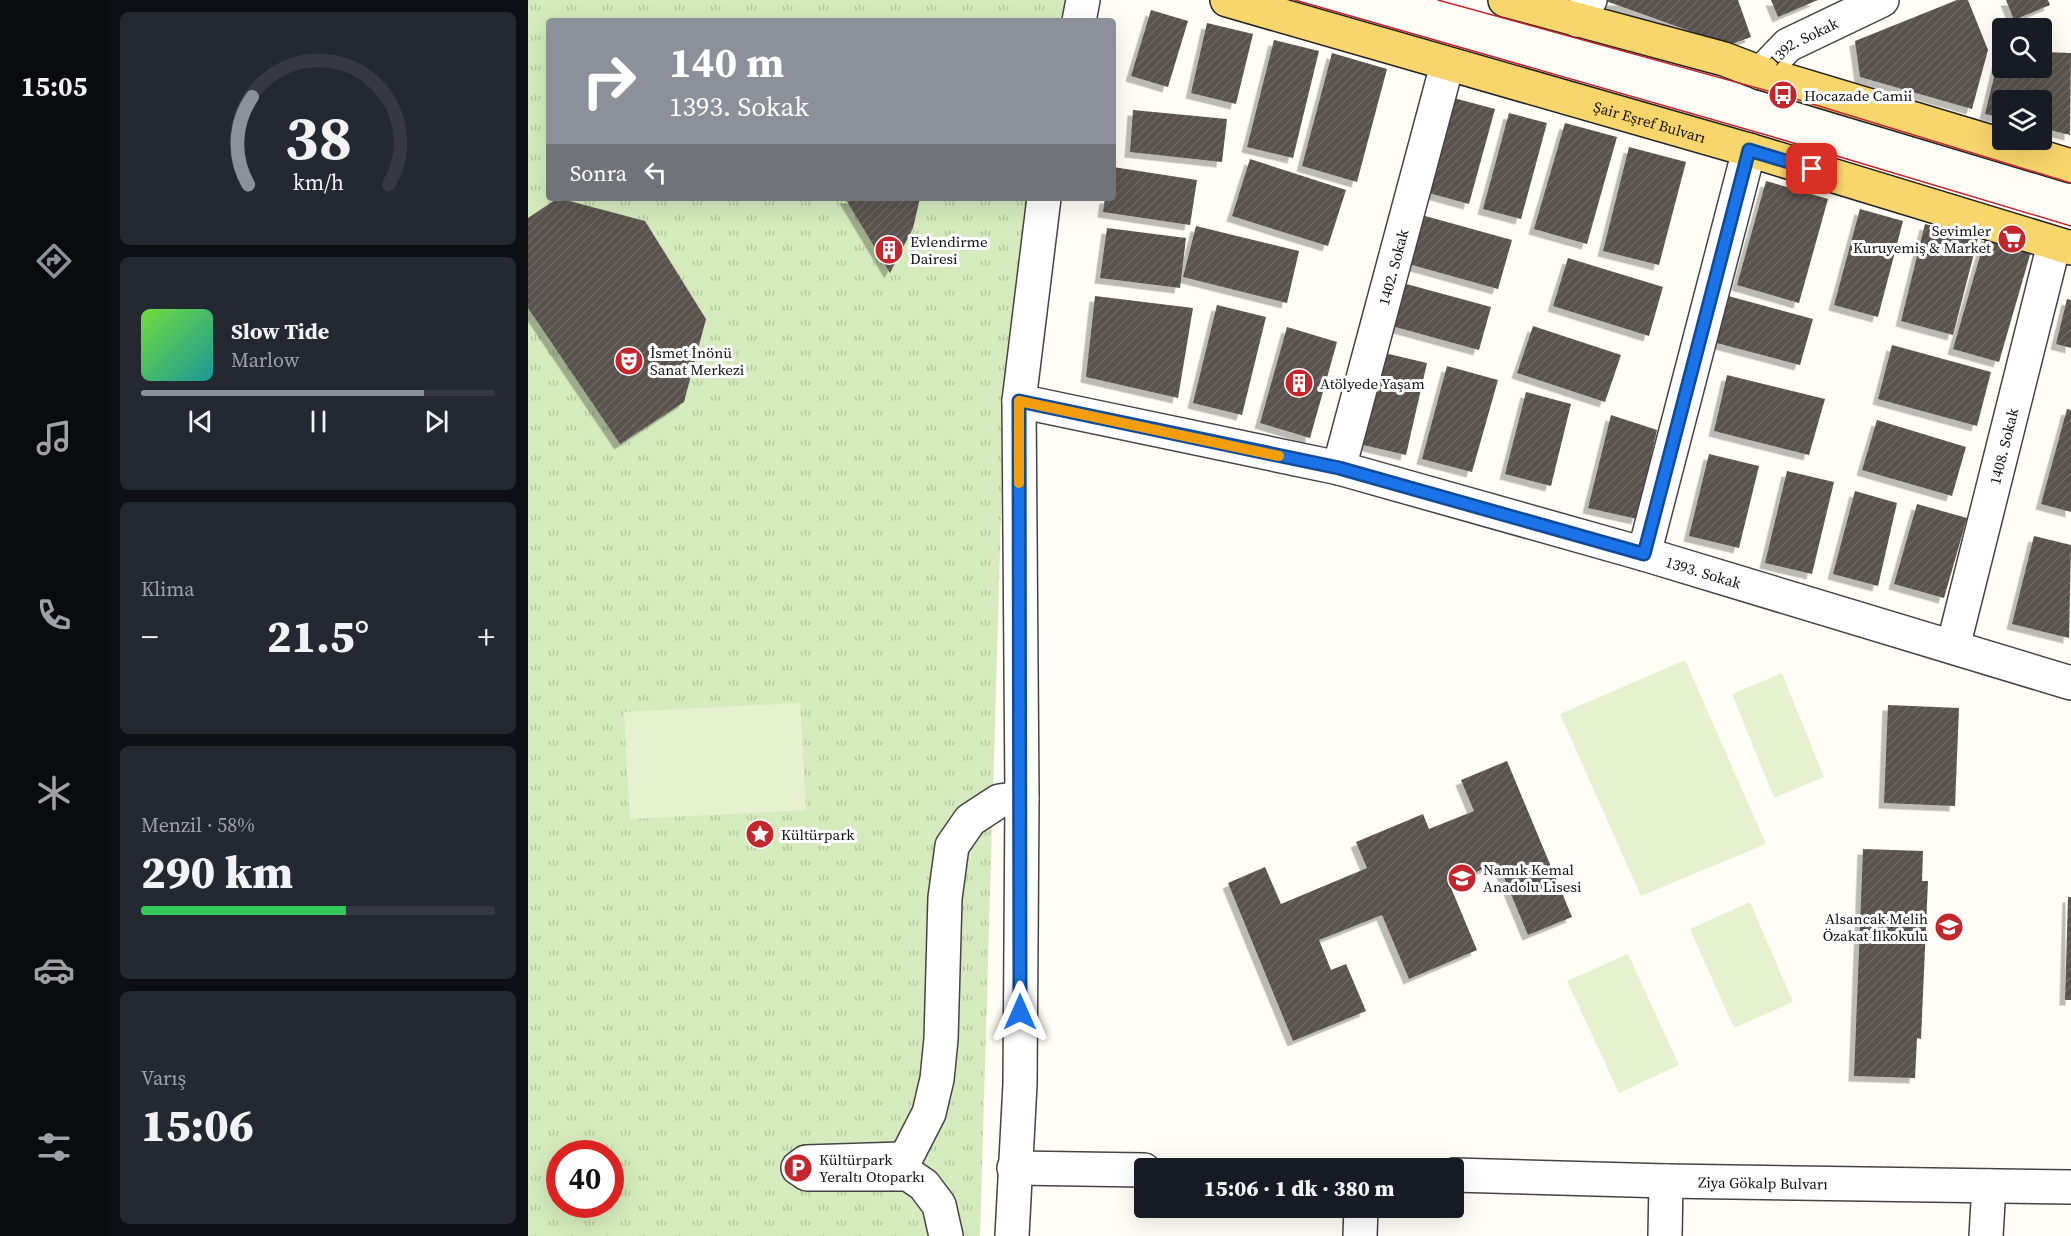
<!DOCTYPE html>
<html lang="tr">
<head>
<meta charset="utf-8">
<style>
  body { margin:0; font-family:"Source Serif 4",serif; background:#242831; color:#f1f3f6; height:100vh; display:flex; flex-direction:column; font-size:22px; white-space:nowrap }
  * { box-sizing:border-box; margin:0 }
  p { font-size:20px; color:#9ea1a6 }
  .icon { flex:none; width:33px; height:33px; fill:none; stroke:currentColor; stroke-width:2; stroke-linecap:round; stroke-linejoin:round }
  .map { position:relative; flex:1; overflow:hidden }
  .sheet { display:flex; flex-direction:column; gap:12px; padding:12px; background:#0d0f14; width:420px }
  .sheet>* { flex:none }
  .top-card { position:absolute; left:18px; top:18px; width:570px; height:183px; border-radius:6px; box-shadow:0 6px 24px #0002; background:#8c9099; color:#fff; overflow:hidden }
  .tools { position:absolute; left:1464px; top:18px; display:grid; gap:12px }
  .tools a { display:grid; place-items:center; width:60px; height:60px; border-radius:6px; background:#171b24; box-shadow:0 6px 24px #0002; font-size:30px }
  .speed { position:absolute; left:18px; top:1140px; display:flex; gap:12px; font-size:30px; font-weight:700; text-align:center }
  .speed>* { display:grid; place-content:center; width:78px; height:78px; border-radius:50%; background:#171b24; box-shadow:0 6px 24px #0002; line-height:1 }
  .speed .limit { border:9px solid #d22; background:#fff; color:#111 }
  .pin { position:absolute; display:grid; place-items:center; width:51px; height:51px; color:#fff; margin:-26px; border-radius:12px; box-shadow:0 3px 9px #0006 }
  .me { position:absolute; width:66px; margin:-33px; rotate:0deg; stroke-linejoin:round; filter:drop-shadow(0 0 4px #0008) }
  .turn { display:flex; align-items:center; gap:21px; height:126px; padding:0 24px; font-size:27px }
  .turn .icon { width:78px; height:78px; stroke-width:2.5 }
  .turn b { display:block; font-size:42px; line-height:51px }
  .then { display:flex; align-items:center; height:57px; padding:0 24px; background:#0003; gap:12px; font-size:22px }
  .big { font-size:45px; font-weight:800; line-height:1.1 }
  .sheet .card { flex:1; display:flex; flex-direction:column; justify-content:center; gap:9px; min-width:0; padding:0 21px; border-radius:9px; background:#242831 }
  .sheet .dial { align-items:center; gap:0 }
  .dial svg { height:156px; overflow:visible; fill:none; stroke:#363941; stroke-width:7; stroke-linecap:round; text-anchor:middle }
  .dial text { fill:#f1f3f6; stroke:none }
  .song { display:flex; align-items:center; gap:18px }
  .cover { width:72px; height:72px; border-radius:9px; background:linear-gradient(135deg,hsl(100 70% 55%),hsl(180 70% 35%)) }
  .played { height:6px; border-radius:3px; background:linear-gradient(90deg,#8c9099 80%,#363941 80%) }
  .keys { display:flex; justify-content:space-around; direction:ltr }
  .heat { display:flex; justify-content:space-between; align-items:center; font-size:33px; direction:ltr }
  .charge { height:9px; border-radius:4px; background:linear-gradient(90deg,#34c759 58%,#363941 0) }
  .trip { position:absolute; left:606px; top:1158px; width:330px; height:60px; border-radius:6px; background:#171b24; box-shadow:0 6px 24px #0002; font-weight:800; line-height:60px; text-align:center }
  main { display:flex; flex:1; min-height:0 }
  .tab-bar { display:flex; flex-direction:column; width:108px; justify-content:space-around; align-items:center; background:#090b0e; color:#9ea1a6 }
  .tab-bar .icon { width:42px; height:42px }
  .tab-bar .current { color:#8c9099 }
  .tab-bar b { font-size:27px; color:#f1f3f6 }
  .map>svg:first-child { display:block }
  .grass { fill:url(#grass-tufts); fill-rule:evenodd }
  .pitch { fill:#e6f2cf }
  .building { fill:url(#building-hatch); filter:url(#shadow) }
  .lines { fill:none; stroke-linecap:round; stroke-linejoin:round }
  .minor-casing { stroke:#444; stroke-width:36 }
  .major-casing { stroke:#222; stroke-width:36 }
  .minor { stroke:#fff; stroke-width:33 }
  .major { stroke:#f9d66b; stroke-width:33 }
  .tram { stroke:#c4262e; stroke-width:1.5 }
  .route-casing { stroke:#114b97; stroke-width:15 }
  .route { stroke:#1a73e8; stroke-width:10 }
  .slow { stroke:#f59e0b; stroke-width:10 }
  .labels { text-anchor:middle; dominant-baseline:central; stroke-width:6; stroke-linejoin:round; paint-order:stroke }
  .street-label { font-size:15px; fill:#111; stroke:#fff }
  .poi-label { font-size:15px; fill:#111; stroke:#fff; text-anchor:start }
</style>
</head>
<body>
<main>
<nav class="tab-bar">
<b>15:05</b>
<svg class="icon current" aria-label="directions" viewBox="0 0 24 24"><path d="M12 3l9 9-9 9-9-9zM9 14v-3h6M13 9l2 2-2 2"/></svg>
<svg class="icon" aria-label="music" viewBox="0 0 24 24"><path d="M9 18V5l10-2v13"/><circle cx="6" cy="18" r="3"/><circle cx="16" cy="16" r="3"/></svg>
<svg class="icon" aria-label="phone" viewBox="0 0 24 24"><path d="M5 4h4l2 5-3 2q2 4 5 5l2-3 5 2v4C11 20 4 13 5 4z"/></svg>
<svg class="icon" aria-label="climate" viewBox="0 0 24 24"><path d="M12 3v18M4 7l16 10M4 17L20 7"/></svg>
<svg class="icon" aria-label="car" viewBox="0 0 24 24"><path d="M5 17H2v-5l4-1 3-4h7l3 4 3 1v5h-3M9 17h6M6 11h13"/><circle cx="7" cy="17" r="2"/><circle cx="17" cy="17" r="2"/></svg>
<svg class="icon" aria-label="filters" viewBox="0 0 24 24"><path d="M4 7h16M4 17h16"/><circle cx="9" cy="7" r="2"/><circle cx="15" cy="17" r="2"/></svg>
</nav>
<section class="sheet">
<div class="card dial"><svg viewBox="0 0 100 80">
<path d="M14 69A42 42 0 1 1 86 69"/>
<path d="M14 69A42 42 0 0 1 16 24" stroke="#8c9099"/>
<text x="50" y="56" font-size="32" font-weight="700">38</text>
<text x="50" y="72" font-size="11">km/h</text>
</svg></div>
<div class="card">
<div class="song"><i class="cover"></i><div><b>Slow Tide</b><p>Marlow</p></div></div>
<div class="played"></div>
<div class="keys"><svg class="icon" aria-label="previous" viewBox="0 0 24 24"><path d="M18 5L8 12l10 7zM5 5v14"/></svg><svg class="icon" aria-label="pause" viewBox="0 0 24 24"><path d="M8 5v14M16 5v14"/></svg><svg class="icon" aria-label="next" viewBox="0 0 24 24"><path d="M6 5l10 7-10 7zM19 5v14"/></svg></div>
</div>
<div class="card"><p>Klima</p>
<div class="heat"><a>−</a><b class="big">21.5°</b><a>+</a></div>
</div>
<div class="card"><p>Menzil · 58%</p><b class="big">290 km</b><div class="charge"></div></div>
<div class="card"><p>Varış</p><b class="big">15:06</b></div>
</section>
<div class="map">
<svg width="1543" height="1236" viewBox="0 0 1543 1236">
  <defs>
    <pattern id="grass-tufts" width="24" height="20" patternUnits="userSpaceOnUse" patternTransform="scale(1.5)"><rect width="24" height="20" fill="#d5ebbd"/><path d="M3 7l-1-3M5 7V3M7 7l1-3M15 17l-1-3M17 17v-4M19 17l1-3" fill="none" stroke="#b6c8a1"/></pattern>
    <pattern id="building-hatch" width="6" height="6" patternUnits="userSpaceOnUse" patternTransform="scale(1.5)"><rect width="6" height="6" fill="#5a524d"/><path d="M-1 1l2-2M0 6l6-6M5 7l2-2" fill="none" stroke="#6d6662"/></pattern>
    <filter id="shadow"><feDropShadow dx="-5.5" dy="5.5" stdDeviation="0" flood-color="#0004"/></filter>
  </defs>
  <rect width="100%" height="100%" fill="#fffdf5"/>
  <path class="grass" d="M0 0H539L535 21H21V198H507L477 380 452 1236H0ZM32 1154H82V1204H32Z"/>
  <g class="pitch">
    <polygon points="1157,660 1238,844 1113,896 1032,714"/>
    <polygon points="1254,673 1296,777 1246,798 1204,694"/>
    <polygon points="272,703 278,810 102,819 96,712"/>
    <polygon points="1222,902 1265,1002 1206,1028 1162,929"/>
    <polygon points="1100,954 1151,1065 1091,1093 1039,981"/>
  </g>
  <g class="building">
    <polygon points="1075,0 1210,0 1223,37 1201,45"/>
    <polygon points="1243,0 1290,0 1250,17"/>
    <polygon points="1429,0 1440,0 1460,50 1444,109 1332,77 1327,41"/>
    <polygon points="1478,0 1520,0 1522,5 1486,20"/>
    <polygon points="623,10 660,21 640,87 603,76"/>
    <polygon points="679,23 725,34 708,104 663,93"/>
    <polygon points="746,40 791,51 765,158 719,147"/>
    <polygon points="1472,52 1474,52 1474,68 1514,68 1514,52 1543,53 1542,135 1514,128 1514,100 1474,100 1474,118 1457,114"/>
    <polygon points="804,53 859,69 829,182 774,166"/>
    <polygon points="922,97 967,109 941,204 897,192"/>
    <polygon points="605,110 699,119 694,162 602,152"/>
    <polygon points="981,113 1019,123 993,219 955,209"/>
    <polygon points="1037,123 1089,137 1059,244 1006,229"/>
    <polygon points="1101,147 1158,162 1131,265 1075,251"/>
    <polygon points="722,159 818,190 800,246 704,216"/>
    <polygon points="585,167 669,180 662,225 575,212 577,198 585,198"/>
    <polygon points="1238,181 1300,199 1271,303 1209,285"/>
    <polygon points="30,198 117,221 178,319 156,402 92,444 0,308 0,218"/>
    <polygon points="317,198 392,198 385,228 362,273"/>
    <polygon points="1332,209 1375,221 1350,317 1306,305"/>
    <polygon points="890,214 984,240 970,289 877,263"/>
    <polygon points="1397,224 1450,238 1425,335 1373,321"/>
    <polygon points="668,226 771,251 759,303 655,277"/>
    <polygon points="579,228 658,238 652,288 572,278"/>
    <polygon points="1458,235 1504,248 1471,362 1425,349"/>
    <polygon points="1040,258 1135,287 1121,336 1025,306"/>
    <polygon points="871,282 963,307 951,350 860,325"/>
    <polygon points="1193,294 1285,319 1272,365 1181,341"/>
    <polygon points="567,296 665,308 650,398 558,377"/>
    <polygon points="1539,299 1543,300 1543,348 1528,344"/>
    <polygon points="689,305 738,317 714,415 665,403"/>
    <polygon points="1005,326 1093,355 1077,402 989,373"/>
    <polygon points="759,327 809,342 782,438 732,423"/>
    <polygon points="1364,345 1463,372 1449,426 1350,399"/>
    <polygon points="848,351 899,363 878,455 827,443"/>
    <polygon points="919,366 970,380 944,472 894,459"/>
    <polygon points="1199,375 1297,399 1281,455 1186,431"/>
    <polygon points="998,392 1043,404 1023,486 977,474"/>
    <polygon points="1539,409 1543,410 1543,512 1513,504"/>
    <polygon points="1083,415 1129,430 1109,519 1060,508"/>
    <polygon points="1349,420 1438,447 1424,496 1334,470"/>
    <polygon points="1181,454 1231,466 1211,548 1161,536"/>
    <polygon points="1259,471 1306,482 1284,574 1237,563"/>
    <polygon points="1327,491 1369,503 1350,586 1305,574"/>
    <polygon points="1389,504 1439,518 1416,598 1366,584"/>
    <polygon points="1506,536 1543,545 1541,638 1484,624"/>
    <polygon points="1360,705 1431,708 1427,806 1356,803"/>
    <polygon points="979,761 1044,917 1000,935 970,863 921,883 949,950 881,979 854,915 791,940 803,970 818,964 838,1011 765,1041 700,883 737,867 753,904 839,868 828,842 895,814 901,829 946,811 933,780"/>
    <polygon points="1335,849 1395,851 1394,881 1400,881 1393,1039 1389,1038 1387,1078 1326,1076"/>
    <polygon points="1540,897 1543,897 1543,1000 1537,1000"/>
  </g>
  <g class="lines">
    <g class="minor-casing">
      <g id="minor">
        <polyline points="1049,20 1062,0"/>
        <polyline points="551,21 555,0"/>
        <path id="s1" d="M1233 73 1260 45 1354 0"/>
        <path id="s2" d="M491 401 811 468 1116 554 1543 683"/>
        <path id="s3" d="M811 468 919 65"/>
        <polyline points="1116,554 1221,150"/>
        <path id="s4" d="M1425 647 1526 244"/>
        <polyline points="486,1168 616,1170"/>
        <path id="s5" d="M926 1175 1138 1181 1543 1187"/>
        <polyline points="418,1236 411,1205 396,1185 380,1174 279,1174 270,1168 278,1162 373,1159 380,1154 401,1113 409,1079 413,1039 417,898 424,846 442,820 471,801 494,798"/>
        <polyline points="484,1236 492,1084 494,798 491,401 516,198"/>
        <polyline points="832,1236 833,1208"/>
        <polyline points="1137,1236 1138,1181"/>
        <polyline points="1458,1236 1461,1186"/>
      </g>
    </g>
    <g class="major-casing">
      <g id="major">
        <path id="s6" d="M699 0 1221 150 1543 248"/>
        <polyline points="977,0 1196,59 1233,73 1543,166"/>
      </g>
    </g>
    <use href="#minor" class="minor"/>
    <use href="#major" class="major"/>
    <g class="tram">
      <polyline points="767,0 1242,136 1543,226"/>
      <polyline points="910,0 1255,95 1543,183"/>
    </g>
  </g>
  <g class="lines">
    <g class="route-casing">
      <polyline id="route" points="492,1012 491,401 811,468 1116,554 1221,150 1284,169"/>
    </g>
    <use href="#route" class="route"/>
    <polyline class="slow" points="491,483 491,401 751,456"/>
  </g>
  <defs>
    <g id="bus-disc" transform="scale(1.5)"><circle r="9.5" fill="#c4262e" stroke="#fff"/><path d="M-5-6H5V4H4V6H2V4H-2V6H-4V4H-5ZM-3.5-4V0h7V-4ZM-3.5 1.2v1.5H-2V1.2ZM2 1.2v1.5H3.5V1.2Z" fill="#fff"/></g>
    <g id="supermarket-disc" transform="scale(1.5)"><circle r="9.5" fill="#c4262e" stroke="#fff"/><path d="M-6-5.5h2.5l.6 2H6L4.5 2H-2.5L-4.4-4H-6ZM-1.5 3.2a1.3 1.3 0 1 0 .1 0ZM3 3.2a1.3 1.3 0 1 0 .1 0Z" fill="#fff"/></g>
    <g id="building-disc" transform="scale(1.5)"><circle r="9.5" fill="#c4262e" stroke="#fff"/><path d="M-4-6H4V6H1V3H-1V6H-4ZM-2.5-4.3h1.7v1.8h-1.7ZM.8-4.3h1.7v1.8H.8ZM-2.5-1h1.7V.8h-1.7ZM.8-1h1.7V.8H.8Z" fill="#fff"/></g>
    <g id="theatre-disc" transform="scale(1.5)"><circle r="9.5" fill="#c4262e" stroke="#fff"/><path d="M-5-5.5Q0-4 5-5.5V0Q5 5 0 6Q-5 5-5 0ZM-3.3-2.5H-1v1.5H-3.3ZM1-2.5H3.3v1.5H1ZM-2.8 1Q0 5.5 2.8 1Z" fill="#fff"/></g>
    <g id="sight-disc" transform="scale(1.5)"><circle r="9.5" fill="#c4262e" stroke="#fff"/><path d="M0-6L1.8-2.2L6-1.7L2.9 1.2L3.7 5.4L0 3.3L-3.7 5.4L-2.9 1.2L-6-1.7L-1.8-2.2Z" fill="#fff"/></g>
    <g id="school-disc" transform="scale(1.5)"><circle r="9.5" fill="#c4262e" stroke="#fff"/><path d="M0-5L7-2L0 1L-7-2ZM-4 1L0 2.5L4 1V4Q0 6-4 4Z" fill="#fff"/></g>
    <g id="parking-disc" transform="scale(1.5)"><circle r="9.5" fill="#c4262e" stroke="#fff"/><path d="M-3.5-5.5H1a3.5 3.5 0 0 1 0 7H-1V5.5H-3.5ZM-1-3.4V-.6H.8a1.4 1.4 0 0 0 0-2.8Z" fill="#fff"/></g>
  </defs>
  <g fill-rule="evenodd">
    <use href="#bus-disc" x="1255" y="95"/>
    <use href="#supermarket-disc" x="1484" y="239"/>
    <use href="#building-disc" x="361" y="250"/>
    <use href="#theatre-disc" x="101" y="361"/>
    <use href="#building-disc" x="771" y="383"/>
    <use href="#sight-disc" x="232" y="834"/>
    <use href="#school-disc" x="934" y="878"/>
    <use href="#school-disc" x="1421" y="927"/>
    <use href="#parking-disc" x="270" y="1168"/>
  </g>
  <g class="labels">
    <g class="street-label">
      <text stroke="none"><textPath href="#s1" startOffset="54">1392. Sokak</textPath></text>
      <text stroke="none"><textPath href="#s6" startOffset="440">Şair Eşref Bulvarı</textPath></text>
      <text stroke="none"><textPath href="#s3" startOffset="208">1402. Sokak</textPath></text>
      <text stroke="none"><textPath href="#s4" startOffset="207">1408. Sokak</textPath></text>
      <text stroke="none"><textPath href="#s2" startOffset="706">1393. Sokak</textPath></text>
      <text stroke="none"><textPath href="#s5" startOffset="309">Ziya Gökalp Bulvarı</textPath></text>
    </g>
    <g class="poi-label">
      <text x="1276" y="95">Hocazade Camii</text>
      <text x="1463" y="230" text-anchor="end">Sevimler<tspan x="1463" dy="17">Kuruyemiş &amp; Market</tspan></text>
      <text x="382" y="241">Evlendirme<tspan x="382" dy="17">Dairesi</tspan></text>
      <text x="122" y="352">İsmet İnönü<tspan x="122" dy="17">Sanat Merkezi</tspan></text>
      <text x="792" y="383">Atölyede Yaşam</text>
      <text x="253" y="834">Kültürpark</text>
      <text x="955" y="869">Namık Kemal<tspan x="955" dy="17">Anadolu Lisesi</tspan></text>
      <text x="1400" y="918" text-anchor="end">Alsancak Melih<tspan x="1400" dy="17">Özakat İlkokulu</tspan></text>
      <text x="291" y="1159">Kültürpark<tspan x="291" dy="17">Yeraltı Otoparkı</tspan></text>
    </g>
  </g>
</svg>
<div class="tools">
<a><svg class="icon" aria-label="search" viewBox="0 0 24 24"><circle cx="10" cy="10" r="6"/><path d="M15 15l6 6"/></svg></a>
<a><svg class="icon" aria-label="layers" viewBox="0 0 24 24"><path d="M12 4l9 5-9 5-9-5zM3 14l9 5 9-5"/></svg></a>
</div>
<div class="speed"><div class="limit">40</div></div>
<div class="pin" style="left:1284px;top:169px;background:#d93025"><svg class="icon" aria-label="arrive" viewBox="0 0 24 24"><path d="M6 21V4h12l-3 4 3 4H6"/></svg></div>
<svg class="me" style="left:492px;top:1012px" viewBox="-20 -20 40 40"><path d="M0-17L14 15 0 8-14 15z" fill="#1a73e8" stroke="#fff" stroke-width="4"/></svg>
<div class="trip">15:06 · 1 dk · 380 m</div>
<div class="top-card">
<div class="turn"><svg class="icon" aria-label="right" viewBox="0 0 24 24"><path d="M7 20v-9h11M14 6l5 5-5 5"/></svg><div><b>140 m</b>1393. Sokak</div></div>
<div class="then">Sonra<svg class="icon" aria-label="left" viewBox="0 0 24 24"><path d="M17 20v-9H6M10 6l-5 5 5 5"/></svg></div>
</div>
</div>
</main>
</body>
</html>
